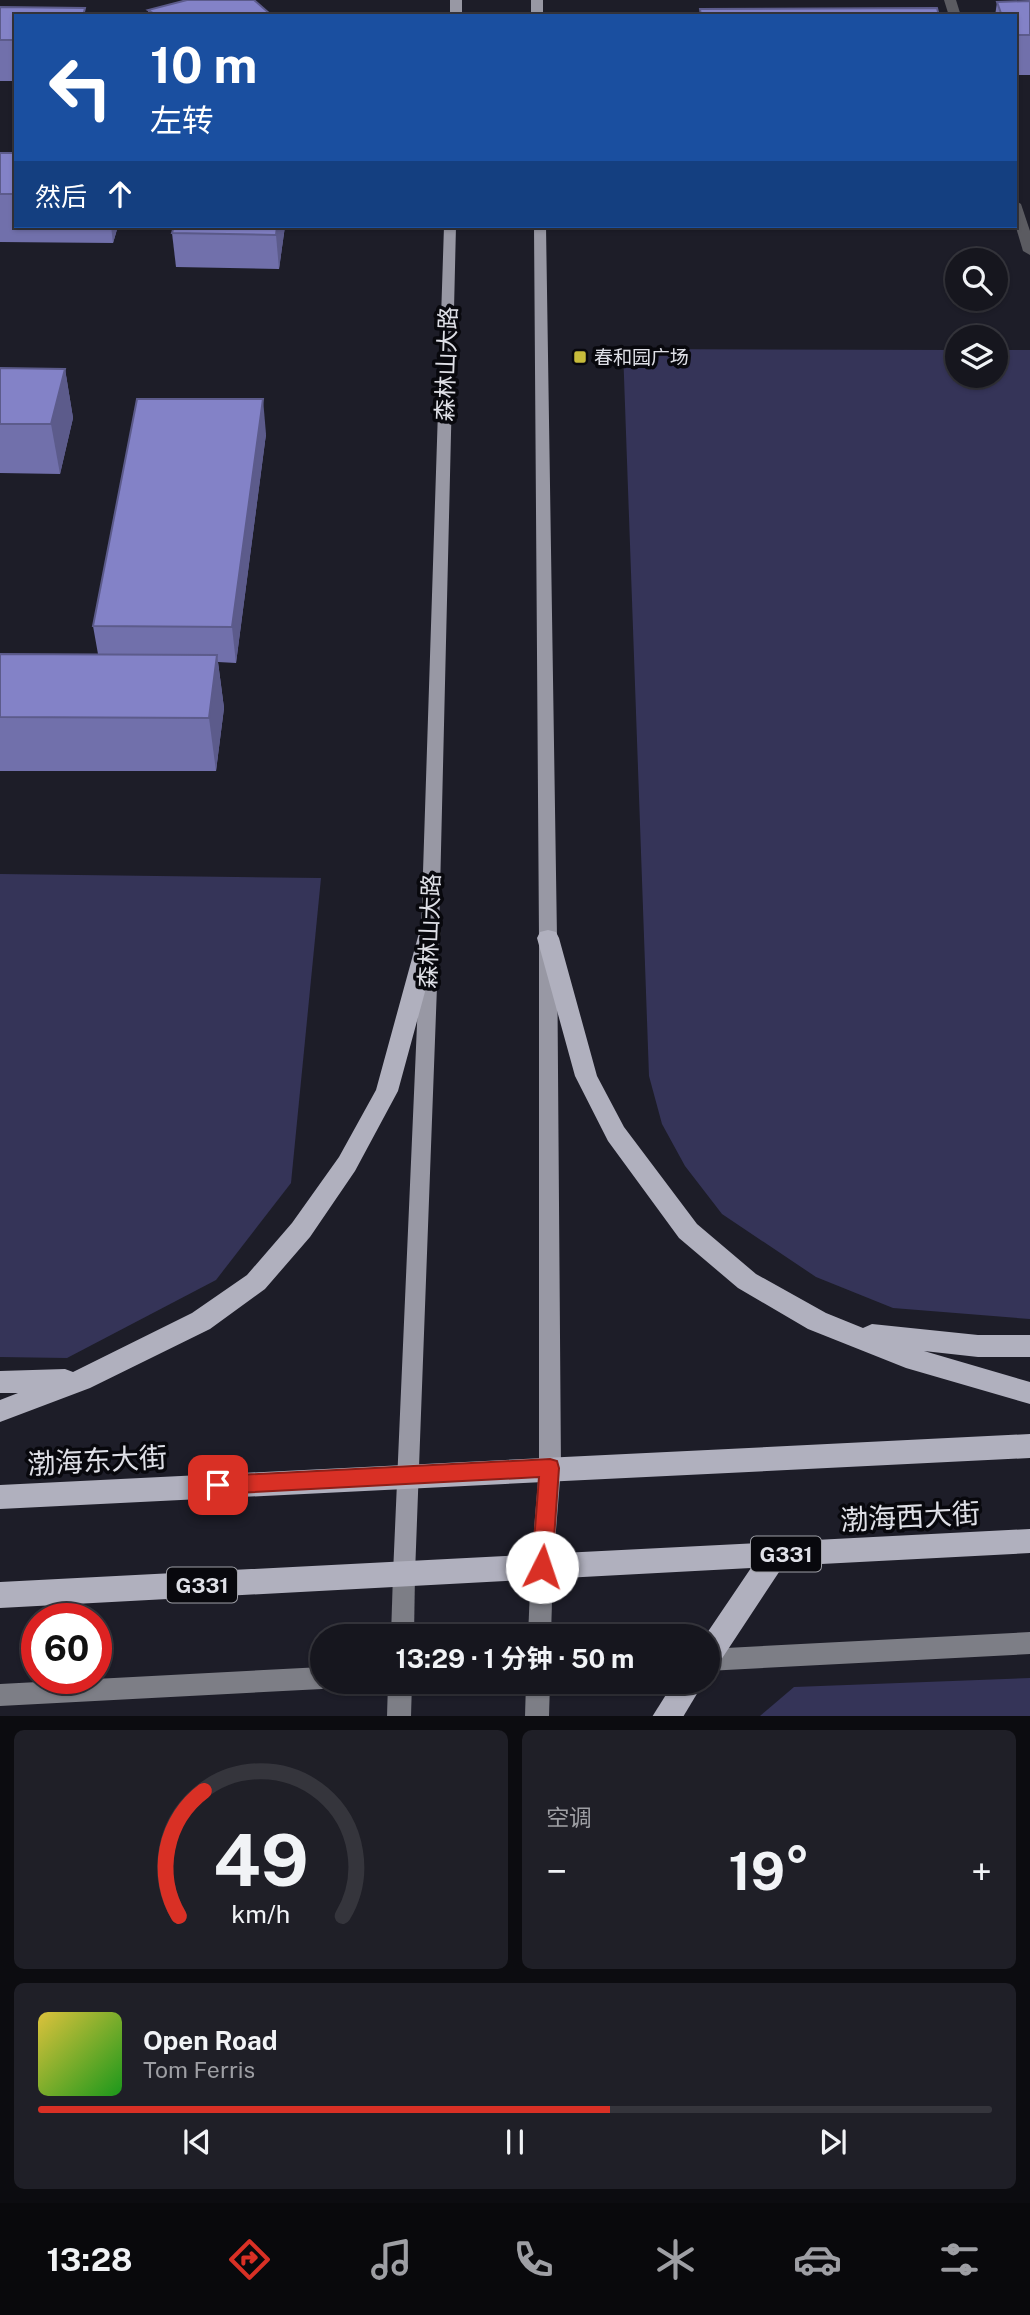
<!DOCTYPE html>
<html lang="zh">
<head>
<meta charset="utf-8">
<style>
  body { margin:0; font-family:"Public Sans","Noto Sans SC",sans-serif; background:#1f1f27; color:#f1f3f6; height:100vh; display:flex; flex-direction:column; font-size:26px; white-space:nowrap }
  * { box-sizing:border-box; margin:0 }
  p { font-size:23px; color:#9e9fa4 }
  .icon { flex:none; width:38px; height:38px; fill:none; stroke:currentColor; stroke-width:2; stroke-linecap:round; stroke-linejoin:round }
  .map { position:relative; height:1716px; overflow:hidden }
  .details { display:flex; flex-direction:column; gap:14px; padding:14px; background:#0c0c10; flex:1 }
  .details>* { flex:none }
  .hud { position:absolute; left:14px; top:14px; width:1003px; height:214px; border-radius:0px; box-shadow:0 2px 5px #0004,0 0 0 2px #35353c; background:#1a4fa0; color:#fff; overflow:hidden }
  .fabs { position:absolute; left:945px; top:248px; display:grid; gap:14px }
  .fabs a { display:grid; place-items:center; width:63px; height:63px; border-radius:50%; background:#16161e; box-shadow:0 2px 5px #0004,0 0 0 2px #35353c; font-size:35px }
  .speed { position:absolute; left:21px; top:1603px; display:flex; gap:14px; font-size:35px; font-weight:700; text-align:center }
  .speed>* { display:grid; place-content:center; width:91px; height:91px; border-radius:50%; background:#16161e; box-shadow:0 2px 5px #0004,0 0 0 2px #35353c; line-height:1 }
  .speed .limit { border:10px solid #d22; background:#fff; color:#111 }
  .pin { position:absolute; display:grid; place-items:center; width:60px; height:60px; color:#fff; margin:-30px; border-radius:14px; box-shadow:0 4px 10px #0006 }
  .me { position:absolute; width:77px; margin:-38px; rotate:4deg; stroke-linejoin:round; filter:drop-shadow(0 0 5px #0008) }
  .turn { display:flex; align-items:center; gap:24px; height:147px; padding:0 21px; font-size:32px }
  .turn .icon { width:91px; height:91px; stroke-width:2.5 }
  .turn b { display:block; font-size:49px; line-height:60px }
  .then { display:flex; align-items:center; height:66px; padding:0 21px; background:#0003; gap:14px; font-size:26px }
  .big { font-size:52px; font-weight:700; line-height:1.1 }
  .details .widget { flex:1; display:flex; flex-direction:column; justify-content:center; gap:10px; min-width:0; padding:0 24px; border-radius:10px; background:#1f1f27 }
  .details .dial { align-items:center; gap:0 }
  .dial svg { height:182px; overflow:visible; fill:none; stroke:#35353c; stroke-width:7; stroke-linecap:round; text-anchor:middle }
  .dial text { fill:#f1f3f6; stroke:none }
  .song { display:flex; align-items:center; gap:21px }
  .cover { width:84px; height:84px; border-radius:10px; background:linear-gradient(135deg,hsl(50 70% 55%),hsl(120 70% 35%)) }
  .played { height:7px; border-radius:4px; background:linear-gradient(90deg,#d93025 60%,#35353c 60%) }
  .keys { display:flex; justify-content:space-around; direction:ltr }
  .heat { display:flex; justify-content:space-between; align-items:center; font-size:38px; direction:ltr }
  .details .tiles { flex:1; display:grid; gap:14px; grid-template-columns:1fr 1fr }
  .widget:last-child { grid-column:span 2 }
  .trip { position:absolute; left:310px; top:1624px; width:410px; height:70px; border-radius:35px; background:#16161e; box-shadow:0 2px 5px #0004,0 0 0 2px #35353c; font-weight:700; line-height:70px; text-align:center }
  .tabs { display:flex; height:112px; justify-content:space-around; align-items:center; background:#09090c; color:#9e9fa4 }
  .tabs .icon { width:49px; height:49px }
  .tabs .current { color:#d93025 }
  .tabs b { font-size:32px; color:#f1f3f6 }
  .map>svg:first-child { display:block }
  .green { fill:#353458 }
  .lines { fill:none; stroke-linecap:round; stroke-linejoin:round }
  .street { fill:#5b5b61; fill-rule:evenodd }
  .secondary { fill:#7d7e86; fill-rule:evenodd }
  .primary { fill:#9898a4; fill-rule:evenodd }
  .highway { fill:#b0b0be; fill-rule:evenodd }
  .wall { fill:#7170ab }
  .shaded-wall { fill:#5c5b8b }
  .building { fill:#8382c7; stroke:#5c5b8b; stroke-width:2 }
  .route { fill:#d93025; stroke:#8d1f18; stroke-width:2 }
  .poi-dot { fill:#c7bb3b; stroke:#08080d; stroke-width:2.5 }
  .labels { text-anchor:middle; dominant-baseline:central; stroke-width:7; stroke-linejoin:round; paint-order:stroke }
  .far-poi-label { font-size:19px; fill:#dfe0e7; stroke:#08080d; text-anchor:start }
  .shield { fill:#08080d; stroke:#9e9fa6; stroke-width:2 }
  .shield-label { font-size:21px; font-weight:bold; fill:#dfe0e7 }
  .street-label { font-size:23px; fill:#dfe0e7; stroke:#08080d }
  .near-street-label { font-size:28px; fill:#dfe0e7; stroke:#08080d }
</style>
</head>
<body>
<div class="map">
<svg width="1030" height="1717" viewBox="0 0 1030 1717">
  <rect width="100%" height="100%" fill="#1d1d28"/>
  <g class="green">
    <polygon points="623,349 957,350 957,376 996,376 996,350 1030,350 1030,1319 893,1308 816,1277 722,1214 685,1166 662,1124 649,1076"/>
    <polygon points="0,874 321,878 291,1183 216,1280 67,1358 0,1357"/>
    <polygon points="1030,1678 1030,1716 760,1716 794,1687"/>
  </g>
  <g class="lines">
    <g class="street">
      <polygon points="944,0 956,0 961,16 949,16"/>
      <polygon points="1015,200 1021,204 1030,231 1030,255 1023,251 1015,224"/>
    </g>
    <g class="secondary">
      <polygon points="542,1557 550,1560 553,1567 551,1636 528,1636 531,1567 534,1560"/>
      <polygon points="404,1563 412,1567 415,1574 414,1636 391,1636 393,1574 396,1567"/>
      <polygon points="1030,1632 1030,1654 707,1671 707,1649"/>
      <polygon points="322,1667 322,1682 332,1682 330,1686 322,1689 0,1706 0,1684"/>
      <polygon points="388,1682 412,1682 411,1717 387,1717"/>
      <polygon points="526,1682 550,1682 549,1717 525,1717"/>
    </g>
    <g class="primary">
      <rect x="450" y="0" width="12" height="16"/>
      <rect x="531" y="0" width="12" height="16"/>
      <polygon points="444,226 456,226 439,933 415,1574 412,1581 404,1585 396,1581 393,1574 421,933"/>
      <polygon points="534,226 546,226 557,938 561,1468 553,1567 550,1574 542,1577 534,1574 531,1567 539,1468 539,938"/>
    </g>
    <g class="highway">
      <polygon points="430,925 438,927 441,933 398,1091 355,1171 310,1237 265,1289 210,1329 90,1388 0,1422 0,1400 18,1393 0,1393 0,1371 65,1369 73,1372 192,1313 247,1275 292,1223 339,1157 376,1090 419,933 422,927"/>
      <polygon points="548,930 556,932 559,938 597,1076 624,1127 697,1224 756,1274 826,1313 863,1328 872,1324 978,1335 1030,1335 1030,1357 978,1357 924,1351 1030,1382 1030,1404 906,1368 808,1329 738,1288 679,1238 608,1141 575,1076 537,938 540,932"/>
      <polygon points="1030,1434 1030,1458 0,1509 0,1485"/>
      <polygon points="1030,1529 1030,1553 783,1566 717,1666 707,1670 707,1636 705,1636 751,1568 0,1608 0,1582"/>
      <polygon points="674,1682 704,1682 683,1717 652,1717"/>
    </g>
  </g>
  <g class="wall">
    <polygon points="1030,1 1030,75 1015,75 1015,16 995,16 997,2"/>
    <polygon points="0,7 16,16 16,81 0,81"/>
    <polygon points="148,10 270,14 274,16 149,16"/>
    <polygon points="0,153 16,153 16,226 118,226 113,243 0,242"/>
    <polygon points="285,226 279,269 176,267 172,233"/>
    <polygon points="0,368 65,369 73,418 60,474 0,473"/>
    <polygon points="266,434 236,663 218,662 224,708 216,771 0,771 0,654 98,654 93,626"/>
  </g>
  <g class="shaded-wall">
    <polygon points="111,226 118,226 113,243"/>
    <polygon points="277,226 285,226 279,269 276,235"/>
    <polygon points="65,369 73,418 60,474 51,424"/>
    <polygon points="263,399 266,434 236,663 232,627"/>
    <polygon points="217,655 224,708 216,771 209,718"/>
  </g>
  <g class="building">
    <polygon points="187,0 254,0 270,14 274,16 158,16 148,10"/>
    <polygon points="1030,1 1030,35 1015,35 1015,16 1002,16 997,2"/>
    <polygon points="0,7 85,8 83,16 16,16 16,40 0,40"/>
    <polygon points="937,8 939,16 701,16 700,9"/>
    <rect x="0" y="153" width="16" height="41"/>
    <polygon points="174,226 277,226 276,235 172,233"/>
    <polygon points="0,368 65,369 51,424 0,424"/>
    <polygon points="137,399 263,399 232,627 93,626"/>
    <polygon points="0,654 217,655 209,718 0,717"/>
  </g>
  <polygon class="route" points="550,1459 557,1461 559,1468 552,1567 549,1574 542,1576 535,1574 532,1567 539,1477 218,1494 211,1491 208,1485 211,1478 218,1476"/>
  <rect class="poi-dot" x="573" y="350" width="14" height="14" rx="3.5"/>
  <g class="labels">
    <g class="far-poi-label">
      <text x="594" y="357">春和园广场</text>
    </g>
    <g class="shield">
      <rect x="751" y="1536.5" width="70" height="35" rx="5"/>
      <rect x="167" y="1567.5" width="70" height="35" rx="5"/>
    </g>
    <g class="shield-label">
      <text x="786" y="1554">G331</text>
      <text x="202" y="1585">G331</text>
    </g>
    <g class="street-label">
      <text transform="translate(446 364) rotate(-88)">森林山大路</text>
      <text transform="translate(429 931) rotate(-88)">森林山大路</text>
    </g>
    <g class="near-street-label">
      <text transform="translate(97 1460) rotate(-3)">渤海东大街</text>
      <text transform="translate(910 1516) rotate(-3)">渤海西大街</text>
    </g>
  </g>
</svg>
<div class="fabs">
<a><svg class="icon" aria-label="search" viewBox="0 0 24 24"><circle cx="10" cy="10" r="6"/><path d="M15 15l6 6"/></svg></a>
<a><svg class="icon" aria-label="layers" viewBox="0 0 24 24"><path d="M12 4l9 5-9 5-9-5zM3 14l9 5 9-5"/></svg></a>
</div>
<div class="speed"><div class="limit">60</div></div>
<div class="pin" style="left:218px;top:1485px;background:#d93025"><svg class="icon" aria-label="arrive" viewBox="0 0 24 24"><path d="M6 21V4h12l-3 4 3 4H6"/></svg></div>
<svg class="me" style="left:542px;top:1567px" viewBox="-20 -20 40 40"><circle r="19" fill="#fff"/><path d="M0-13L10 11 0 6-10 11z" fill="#d93025"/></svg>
<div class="trip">13:29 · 1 分钟 · 50 m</div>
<div class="hud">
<div class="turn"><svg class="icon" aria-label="left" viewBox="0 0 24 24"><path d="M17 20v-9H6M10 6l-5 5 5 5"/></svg><div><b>10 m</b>左转</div></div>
<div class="then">然后<svg class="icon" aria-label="ahead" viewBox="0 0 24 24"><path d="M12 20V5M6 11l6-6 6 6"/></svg></div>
</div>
</div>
<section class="details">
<div class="tiles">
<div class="widget dial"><svg viewBox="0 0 100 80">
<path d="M14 69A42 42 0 1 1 86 69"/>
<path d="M14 69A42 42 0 0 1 25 14" stroke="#d93025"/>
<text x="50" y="56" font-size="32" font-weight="700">49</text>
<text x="50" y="72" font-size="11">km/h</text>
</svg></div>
<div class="widget"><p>空调</p>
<div class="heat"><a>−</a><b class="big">19°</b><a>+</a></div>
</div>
<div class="widget">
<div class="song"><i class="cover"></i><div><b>Open Road</b><p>Tom Ferris</p></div></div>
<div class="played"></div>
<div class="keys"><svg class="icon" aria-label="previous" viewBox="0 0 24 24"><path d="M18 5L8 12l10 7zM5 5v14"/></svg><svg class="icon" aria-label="pause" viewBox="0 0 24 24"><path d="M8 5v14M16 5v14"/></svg><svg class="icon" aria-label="next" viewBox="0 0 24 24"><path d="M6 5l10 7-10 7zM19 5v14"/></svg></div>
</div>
</div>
</section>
<nav class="tabs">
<b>13:28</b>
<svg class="icon current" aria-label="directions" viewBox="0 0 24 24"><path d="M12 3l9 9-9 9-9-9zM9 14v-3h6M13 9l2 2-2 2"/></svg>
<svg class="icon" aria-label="music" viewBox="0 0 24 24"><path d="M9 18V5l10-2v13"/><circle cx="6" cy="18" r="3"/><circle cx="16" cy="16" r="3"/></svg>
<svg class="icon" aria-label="phone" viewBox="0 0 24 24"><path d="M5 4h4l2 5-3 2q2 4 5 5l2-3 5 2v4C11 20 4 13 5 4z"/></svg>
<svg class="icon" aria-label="climate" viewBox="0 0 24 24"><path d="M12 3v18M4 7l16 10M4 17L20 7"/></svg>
<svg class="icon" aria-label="car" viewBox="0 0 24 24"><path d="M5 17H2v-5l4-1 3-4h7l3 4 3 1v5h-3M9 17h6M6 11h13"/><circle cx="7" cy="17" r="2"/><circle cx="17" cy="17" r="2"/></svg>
<svg class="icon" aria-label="filters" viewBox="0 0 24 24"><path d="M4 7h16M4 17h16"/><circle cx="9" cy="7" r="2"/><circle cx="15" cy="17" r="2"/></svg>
</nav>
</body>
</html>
